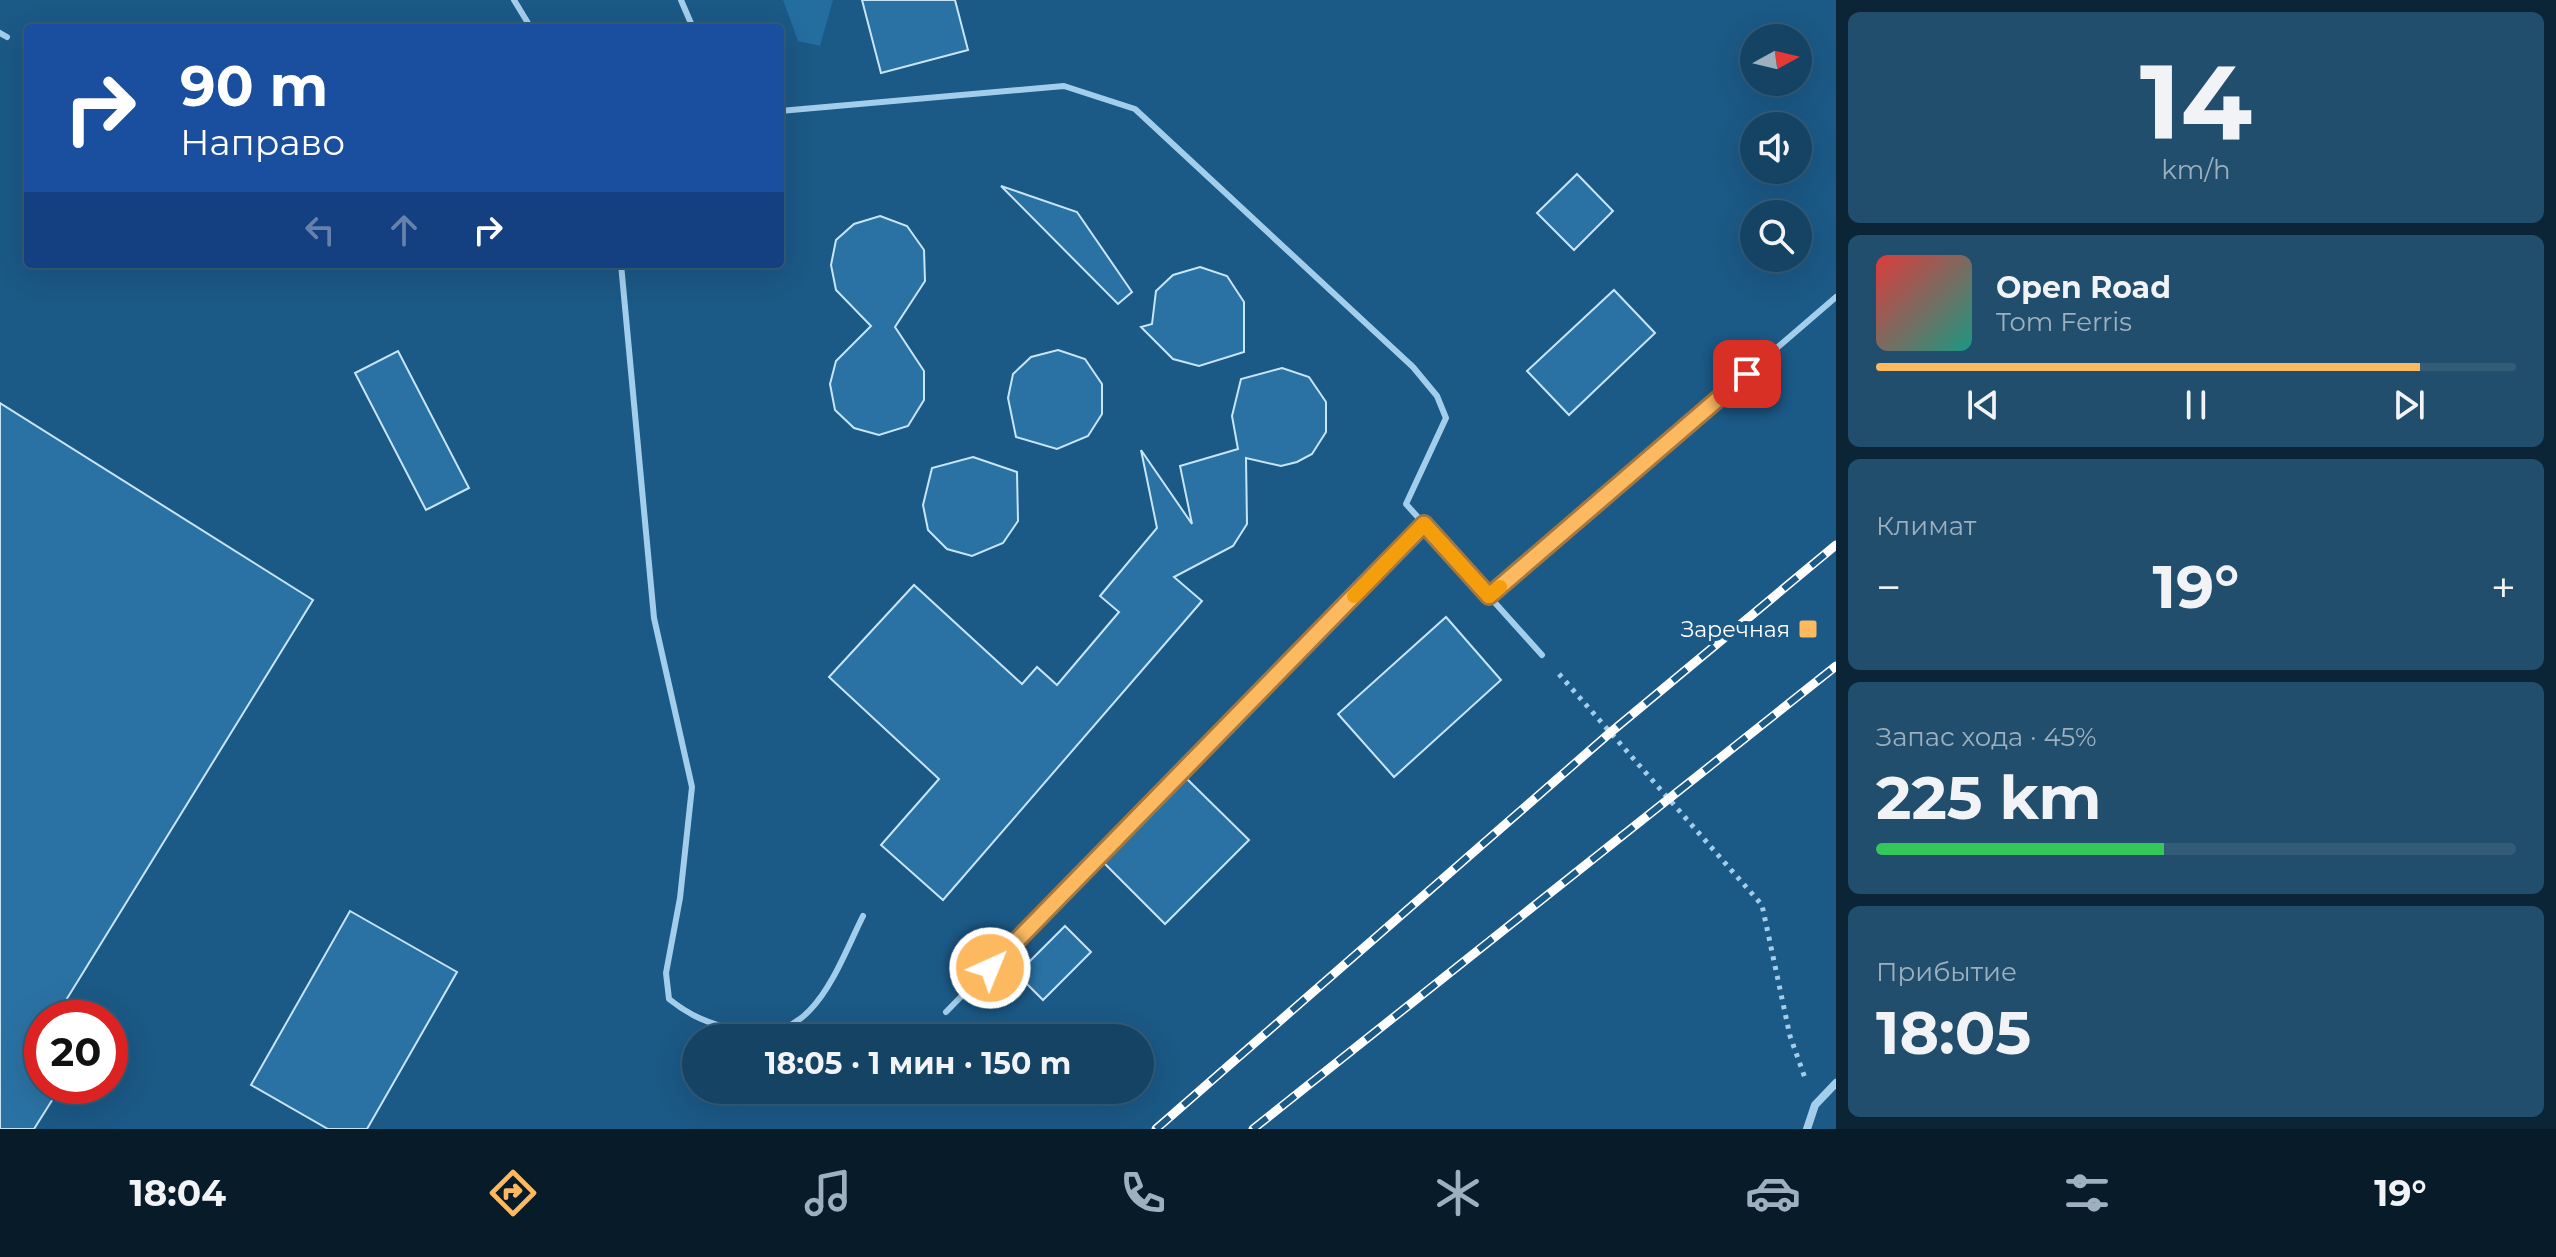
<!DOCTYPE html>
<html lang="ru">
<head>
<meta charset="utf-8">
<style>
  body { margin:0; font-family:Montserrat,sans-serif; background:#214e6d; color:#f1f3f6; height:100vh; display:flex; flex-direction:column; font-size:30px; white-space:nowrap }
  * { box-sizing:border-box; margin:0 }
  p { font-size:26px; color:#9db0bf }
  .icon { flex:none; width:44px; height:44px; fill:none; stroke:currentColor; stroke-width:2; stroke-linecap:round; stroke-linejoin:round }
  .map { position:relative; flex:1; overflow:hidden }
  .sheet { display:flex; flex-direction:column; gap:12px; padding:12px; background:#0b2537; width:720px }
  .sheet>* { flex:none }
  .guide { position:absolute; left:24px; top:24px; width:760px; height:244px; border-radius:8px; box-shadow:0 8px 32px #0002,0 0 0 2px #335c78; background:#1a4fa0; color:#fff; overflow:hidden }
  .needle { width:52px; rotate:82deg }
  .buttons { position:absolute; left:1740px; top:24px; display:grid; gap:16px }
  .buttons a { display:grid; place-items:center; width:72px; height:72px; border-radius:50%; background:#144364; box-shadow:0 8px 32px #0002,0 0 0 2px #335c78; font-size:40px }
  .speed { position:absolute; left:24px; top:1000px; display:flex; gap:16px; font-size:40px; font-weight:700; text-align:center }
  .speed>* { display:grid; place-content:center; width:104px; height:104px; border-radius:50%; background:#144364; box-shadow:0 8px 32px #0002,0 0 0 2px #335c78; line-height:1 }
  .speed .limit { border:12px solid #d22; background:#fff; color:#111 }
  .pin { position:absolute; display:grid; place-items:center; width:68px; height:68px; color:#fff; margin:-34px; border-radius:16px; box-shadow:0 4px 12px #0006 }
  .me { position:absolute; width:88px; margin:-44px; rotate:44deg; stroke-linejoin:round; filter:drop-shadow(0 0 6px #0008) }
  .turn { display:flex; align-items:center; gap:28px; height:168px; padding:0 24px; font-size:36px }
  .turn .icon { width:104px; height:104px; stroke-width:2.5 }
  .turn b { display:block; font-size:56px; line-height:68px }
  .lanes { display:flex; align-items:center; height:76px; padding:0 24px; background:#0003; justify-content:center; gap:40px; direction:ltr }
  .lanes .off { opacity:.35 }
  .big { font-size:60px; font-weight:700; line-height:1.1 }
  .sheet .tile { flex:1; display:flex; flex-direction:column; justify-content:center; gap:12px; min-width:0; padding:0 28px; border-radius:12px; background:#214e6d }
  .sheet .dial { align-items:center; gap:0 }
  .dial b { font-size:104px; line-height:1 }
  .song { display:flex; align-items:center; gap:24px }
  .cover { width:96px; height:96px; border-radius:12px; background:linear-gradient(135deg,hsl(0 70% 55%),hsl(170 70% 35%)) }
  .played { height:8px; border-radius:4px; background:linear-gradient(90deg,#fdb960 85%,#335c78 85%) }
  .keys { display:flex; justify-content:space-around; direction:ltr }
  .heat { display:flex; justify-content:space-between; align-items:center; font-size:44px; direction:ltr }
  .charge { height:12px; border-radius:6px; background:linear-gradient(90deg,#34c759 45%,#335c78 0) }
  .trip { position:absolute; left:682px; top:1024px; width:472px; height:80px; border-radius:40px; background:#144364; box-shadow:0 8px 32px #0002,0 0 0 2px #335c78; font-weight:700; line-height:80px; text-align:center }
  .tab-bar { display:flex; height:128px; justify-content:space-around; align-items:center; background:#081b28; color:#9db0bf }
  .tab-bar .icon { width:56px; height:56px }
  .tab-bar .selected { color:#fdb960 }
  .tab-bar b { font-size:36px; color:#f1f3f6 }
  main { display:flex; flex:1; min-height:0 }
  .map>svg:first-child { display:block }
  .green { fill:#246d9f }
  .building { fill:#2a72a4; stroke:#c8e5f8; stroke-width:2 }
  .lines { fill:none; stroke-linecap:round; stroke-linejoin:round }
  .path { stroke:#a3ceeb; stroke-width:5; stroke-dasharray:4 6; stroke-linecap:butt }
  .service { stroke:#a3ceeb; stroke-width:6 }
  .minor { stroke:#a3ceeb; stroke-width:8 }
  .rail-casing { stroke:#fff; stroke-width:9 }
  .rail { stroke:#1b5986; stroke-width:6; stroke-dasharray:18; stroke-linecap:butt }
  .route-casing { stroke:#a4783e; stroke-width:20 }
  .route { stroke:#fdb960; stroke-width:14 }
  .slow { stroke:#f59e0b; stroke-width:14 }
  .poi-dot { fill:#fdb960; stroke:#1b5986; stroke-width:3 }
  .labels { text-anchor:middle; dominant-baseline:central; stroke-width:8; stroke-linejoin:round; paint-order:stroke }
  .poi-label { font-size:22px; fill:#fff; stroke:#1b5986; text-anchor:end }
</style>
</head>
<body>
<main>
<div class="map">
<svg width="1836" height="1129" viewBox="0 0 1836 1129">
  <rect width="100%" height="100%" fill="#1b5986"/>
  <polygon class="green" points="783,0 833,0 820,46 798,41"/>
  <g class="building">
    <polygon points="862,0 955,0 968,50 881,73"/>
    <polygon points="1577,174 1613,211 1574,250 1537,213"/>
    <polygon points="1001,186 1077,212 1132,292 1118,304"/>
    <polygon points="880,216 907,226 924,250 925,281 895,327 924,371 924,400 908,426 879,435 854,428 835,410 830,384 836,361 871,326 836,290 831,265 836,240 854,224"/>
    <polygon points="1200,267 1227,276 1244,302 1244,352 1199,366 1173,359 1141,327 1152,324 1156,291 1173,275"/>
    <polygon points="1614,290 1655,333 1569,415 1527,371"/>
    <polygon points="1058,350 1085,359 1102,384 1102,414 1088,436 1057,449 1016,437 1008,398 1013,374 1031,357"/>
    <polygon points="398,351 469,488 426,510 355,373"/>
    <polygon points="1282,368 1309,377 1326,402 1326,432 1312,454 1297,462 1281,466 1246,458 1247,524 1233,546 1174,577 1202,601 943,900 881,845 939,779 829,677 914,585 1022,684 1037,667 1057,685 1119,612 1100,596 1157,528 1141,450 1192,524 1180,466 1238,449 1232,416 1241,379"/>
    <polygon points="0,403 313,600 55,1018 42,1018 42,1086 61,1086 34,1129 0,1129"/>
    <polygon points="973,457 1017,472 1018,521 1003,543 972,556 947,549 928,530 923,505 932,468"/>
    <polygon points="1446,617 1501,680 1394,777 1338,714"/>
    <polygon points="1186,778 1249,840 1165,924 1103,862"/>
    <polygon points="350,911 457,972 367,1129 328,1129 251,1085"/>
    <polygon points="1065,926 1091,952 1043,1000 1017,974"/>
  </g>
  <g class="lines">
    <polyline class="path" points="1559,674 1762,905 1790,1036 1805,1078"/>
    <g class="service">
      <polyline points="514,0 531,28"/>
      <polyline points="681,0 693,28"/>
      <polyline points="0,33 7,37"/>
      <polyline points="780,111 1064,86 1135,109 1413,367 1437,396 1446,418 1406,504 1542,655"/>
      <path d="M621 264 654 618 692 787 680 898 666 973 669 999C690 1016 708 1023 735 1030 812 1050 835 972 863 916"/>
      <polyline points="1489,596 1836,297"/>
      <polyline points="946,1012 1424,524"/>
    </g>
    <polyline class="minor" points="1807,1129 1815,1105 1836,1083"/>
    <g class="rail-casing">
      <g id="rail">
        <polyline points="1156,1129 1611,732 1836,545"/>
        <polyline points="1253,1129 1836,666"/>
      </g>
    </g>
    <use href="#rail" class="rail"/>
  </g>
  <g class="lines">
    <g class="route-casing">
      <polyline id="route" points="990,968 1424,524 1489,596 1747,374"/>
    </g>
    <use href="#route" class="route"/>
    <polyline class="slow" points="1354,596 1424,524 1489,596 1500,587"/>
  </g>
  <rect class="poi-dot" x="1798" y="619" width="20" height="20" rx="4"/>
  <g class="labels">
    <g class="poi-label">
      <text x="1790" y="629">Заречная</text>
    </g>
  </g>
</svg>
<div class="buttons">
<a><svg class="needle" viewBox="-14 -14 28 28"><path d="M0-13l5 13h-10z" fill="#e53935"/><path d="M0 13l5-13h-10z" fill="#9db0bf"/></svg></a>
<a><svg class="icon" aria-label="sound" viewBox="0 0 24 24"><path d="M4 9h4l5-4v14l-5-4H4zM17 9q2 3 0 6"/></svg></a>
<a><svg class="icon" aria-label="search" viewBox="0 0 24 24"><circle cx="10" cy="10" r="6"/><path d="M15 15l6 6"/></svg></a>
</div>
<div class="speed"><div class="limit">20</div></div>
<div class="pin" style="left:1747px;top:374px;background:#d93025"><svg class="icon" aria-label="arrive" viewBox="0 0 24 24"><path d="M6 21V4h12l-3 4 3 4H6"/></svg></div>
<svg class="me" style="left:990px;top:968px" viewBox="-20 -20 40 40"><circle r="17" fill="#fdb960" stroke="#fff" stroke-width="3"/><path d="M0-11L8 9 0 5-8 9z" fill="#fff"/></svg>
<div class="trip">18:05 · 1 мин · 150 m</div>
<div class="guide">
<div class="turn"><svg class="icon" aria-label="right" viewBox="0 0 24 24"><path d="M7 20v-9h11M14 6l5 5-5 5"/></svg><div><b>90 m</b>Направо</div></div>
<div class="lanes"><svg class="icon off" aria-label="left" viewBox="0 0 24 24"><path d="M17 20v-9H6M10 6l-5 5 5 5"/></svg><svg class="icon off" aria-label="ahead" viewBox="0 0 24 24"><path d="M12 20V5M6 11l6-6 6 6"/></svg><svg class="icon" aria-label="right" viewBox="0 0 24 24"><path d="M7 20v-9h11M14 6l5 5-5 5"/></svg></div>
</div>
</div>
<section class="sheet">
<div class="tile dial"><b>14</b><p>km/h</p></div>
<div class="tile">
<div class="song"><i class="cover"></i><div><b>Open Road</b><p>Tom Ferris</p></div></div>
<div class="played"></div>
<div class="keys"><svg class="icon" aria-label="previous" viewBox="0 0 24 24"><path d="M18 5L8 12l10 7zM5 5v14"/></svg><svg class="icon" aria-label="pause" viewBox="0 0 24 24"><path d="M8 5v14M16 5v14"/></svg><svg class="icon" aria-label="next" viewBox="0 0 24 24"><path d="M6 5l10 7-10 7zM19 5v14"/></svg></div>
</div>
<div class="tile"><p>Климат</p>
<div class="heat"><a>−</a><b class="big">19°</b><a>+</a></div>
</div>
<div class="tile"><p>Запас хода · 45%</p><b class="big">225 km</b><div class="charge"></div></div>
<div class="tile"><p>Прибытие</p><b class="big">18:05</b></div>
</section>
</main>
<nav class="tab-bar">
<b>18:04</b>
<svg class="icon selected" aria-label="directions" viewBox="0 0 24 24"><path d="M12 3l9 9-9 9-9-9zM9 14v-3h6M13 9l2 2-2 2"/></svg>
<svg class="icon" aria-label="music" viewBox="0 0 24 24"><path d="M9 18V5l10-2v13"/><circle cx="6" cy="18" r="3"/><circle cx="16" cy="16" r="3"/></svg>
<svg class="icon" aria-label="phone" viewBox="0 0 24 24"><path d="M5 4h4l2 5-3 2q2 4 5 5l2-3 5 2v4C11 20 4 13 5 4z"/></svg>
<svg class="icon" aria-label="climate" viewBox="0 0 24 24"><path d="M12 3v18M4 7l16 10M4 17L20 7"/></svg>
<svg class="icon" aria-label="car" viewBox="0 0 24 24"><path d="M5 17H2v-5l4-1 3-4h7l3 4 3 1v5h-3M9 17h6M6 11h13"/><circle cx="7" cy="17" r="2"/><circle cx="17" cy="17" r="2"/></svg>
<svg class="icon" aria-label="filters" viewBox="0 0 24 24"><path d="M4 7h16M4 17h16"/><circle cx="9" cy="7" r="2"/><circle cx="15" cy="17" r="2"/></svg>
<b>19°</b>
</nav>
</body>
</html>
